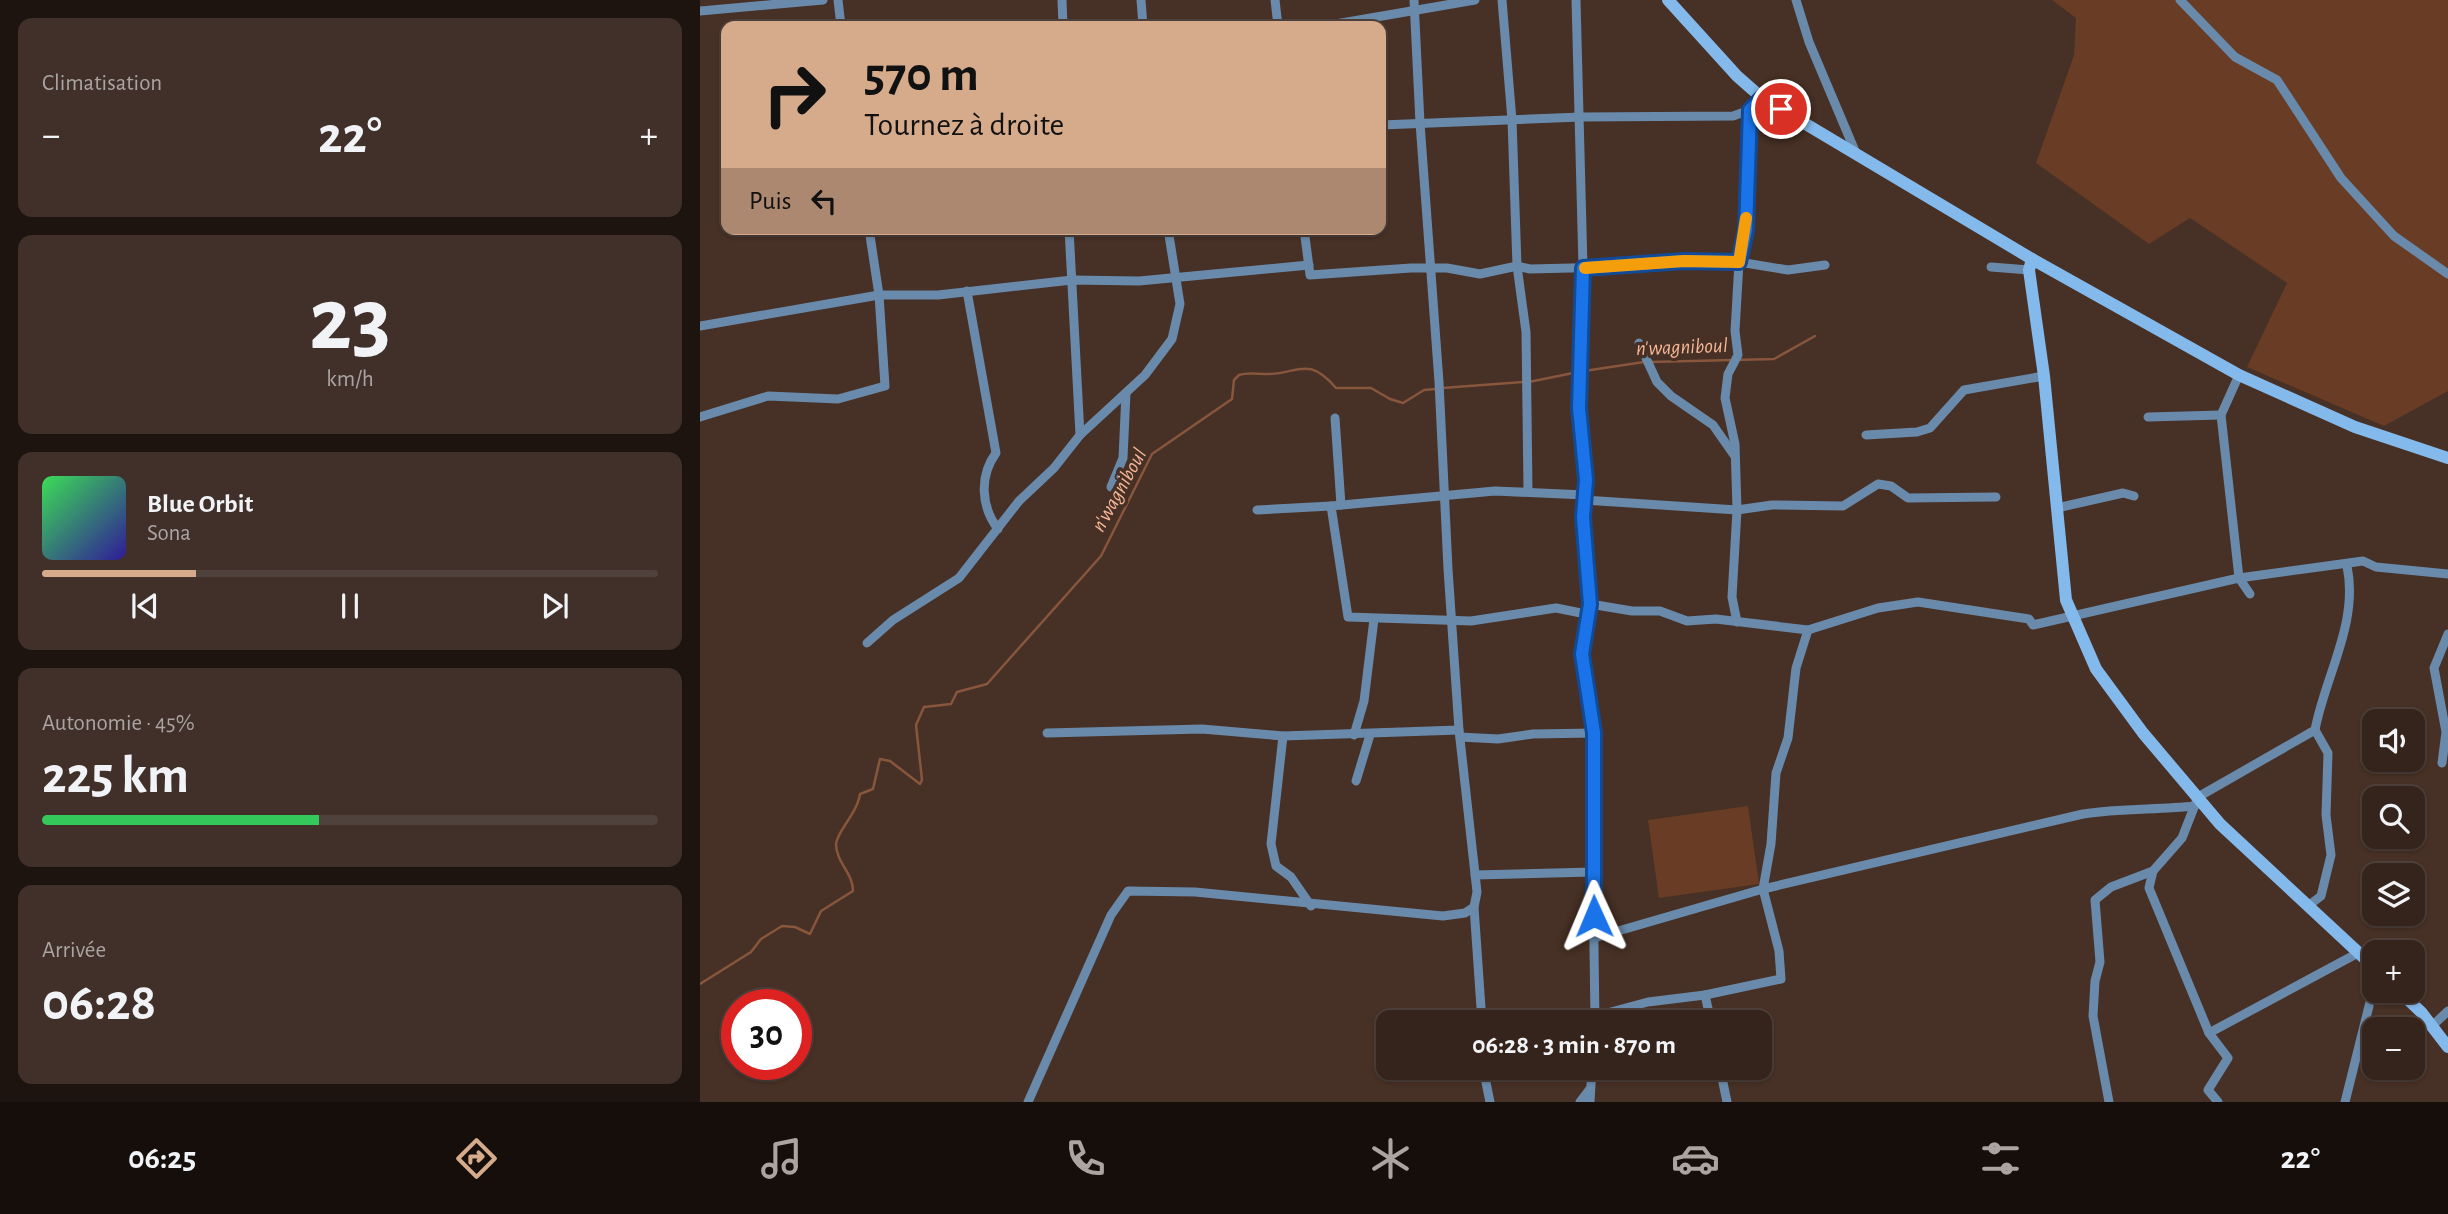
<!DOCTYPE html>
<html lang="fr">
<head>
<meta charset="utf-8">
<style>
  body { margin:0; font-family:"Alegreya Sans",sans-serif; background:#403029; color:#f1f3f6; height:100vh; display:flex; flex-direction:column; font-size:26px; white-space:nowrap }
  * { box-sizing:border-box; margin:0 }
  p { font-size:23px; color:#aaa4a3 }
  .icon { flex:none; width:38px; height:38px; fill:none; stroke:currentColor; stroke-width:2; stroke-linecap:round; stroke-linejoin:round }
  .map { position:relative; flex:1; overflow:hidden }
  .details { display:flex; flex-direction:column; gap:18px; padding:18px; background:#1d140f; width:700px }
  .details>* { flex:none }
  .hud { position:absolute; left:21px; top:21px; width:665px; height:214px; border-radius:14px; box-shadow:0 2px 5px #0004,0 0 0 2px #4f413b; background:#d6ab8b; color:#111; overflow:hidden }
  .fabs { position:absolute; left:1662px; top:709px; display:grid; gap:14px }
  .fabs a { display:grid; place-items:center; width:63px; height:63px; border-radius:14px; background:#35241c; box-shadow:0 2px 5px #0004,0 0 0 2px #4f413b; font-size:35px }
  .speed { position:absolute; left:21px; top:989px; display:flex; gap:14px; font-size:35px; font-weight:700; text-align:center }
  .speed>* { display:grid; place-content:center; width:91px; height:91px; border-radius:50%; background:#35241c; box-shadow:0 2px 5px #0004,0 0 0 2px #4f413b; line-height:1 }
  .speed .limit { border:10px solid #d22; background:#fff; color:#111 }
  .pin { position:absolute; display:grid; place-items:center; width:60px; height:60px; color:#fff; margin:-30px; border:4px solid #fff; border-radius:50%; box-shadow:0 2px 7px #0007 }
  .me { position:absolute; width:77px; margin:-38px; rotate:359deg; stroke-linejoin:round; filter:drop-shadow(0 0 5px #0008) }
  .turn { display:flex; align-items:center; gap:24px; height:147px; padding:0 28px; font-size:32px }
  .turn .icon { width:91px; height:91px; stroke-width:2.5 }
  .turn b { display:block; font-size:49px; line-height:60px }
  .then { display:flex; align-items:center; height:66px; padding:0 28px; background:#0003; gap:14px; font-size:26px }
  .big { font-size:52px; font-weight:700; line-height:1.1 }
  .details .card { flex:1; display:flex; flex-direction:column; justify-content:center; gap:10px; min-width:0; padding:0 24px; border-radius:14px; background:#403029 }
  .details .dial { align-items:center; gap:0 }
  .dial b { font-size:91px; line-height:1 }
  .song { display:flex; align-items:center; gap:21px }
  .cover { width:84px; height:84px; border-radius:10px; background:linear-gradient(135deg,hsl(130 70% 55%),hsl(250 70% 35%)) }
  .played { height:7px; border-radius:4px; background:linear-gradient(90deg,#d6ab8b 25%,#4f413b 25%) }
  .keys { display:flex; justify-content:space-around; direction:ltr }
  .heat { display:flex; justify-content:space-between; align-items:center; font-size:38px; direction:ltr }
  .charge { height:10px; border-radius:5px; background:linear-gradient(90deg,#34c759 45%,#4f413b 0) }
  .trip { position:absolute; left:676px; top:1010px; width:396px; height:70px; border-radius:14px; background:#35241c; box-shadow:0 2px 5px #0004,0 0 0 2px #4f413b; font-weight:700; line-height:70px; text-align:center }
  .dock { display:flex; height:112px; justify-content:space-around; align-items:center; background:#150e0b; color:#aaa4a3 }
  .dock .icon { width:49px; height:49px }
  .dock .current { color:#d6ab8b }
  .dock b { font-size:32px; color:#f1f3f6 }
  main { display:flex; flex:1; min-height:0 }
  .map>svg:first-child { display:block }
  .green { fill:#683c25 }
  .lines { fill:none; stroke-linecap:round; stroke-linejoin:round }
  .stream { stroke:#87563d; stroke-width:2.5 }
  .street { stroke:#698aaa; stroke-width:9 }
  .secondary { stroke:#84b9ec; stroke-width:12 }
  .route-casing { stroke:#114b97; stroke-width:18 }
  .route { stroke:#1a73e8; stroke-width:12 }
  .slow { stroke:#f59e0b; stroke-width:12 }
  .labels { text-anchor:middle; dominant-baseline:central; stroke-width:7; stroke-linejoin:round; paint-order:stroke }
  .water-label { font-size:21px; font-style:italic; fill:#f6b798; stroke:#473025 }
</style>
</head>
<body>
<main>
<section class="details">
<div class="card"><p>Climatisation</p>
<div class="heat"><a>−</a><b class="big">22°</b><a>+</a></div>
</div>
<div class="card dial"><b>23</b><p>km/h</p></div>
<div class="card">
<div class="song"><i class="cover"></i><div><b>Blue Orbit</b><p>Sona</p></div></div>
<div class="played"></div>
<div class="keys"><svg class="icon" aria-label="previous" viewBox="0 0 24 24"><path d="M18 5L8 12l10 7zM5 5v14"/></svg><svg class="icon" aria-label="pause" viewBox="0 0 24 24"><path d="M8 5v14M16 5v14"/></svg><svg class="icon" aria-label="next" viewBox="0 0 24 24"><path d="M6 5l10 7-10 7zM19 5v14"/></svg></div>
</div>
<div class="card"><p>Autonomie · 45%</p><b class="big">225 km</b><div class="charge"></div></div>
<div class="card"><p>Arrivée</p><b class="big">06:28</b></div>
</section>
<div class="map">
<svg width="1748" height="1102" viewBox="0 0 1748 1102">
  <rect width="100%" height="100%" fill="#473025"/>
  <g class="green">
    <polygon points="1352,0 1748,0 1748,391 1684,426 1547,367 1587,283 1490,218 1449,244 1336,163 1374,55 1376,18"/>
    <polygon points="1048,806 1059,884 959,898 948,820"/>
  </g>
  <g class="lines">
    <g class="stream">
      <polyline points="950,362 1074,359 1115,336"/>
      <polyline points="884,371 944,362"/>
      <polyline points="829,382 878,372"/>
      <polyline points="742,388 823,382"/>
      <path d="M0 984 51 952 61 939 82 926 95 927 110 934 121 911 153 891C153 873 136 862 136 844 137 831 157 814 160 794L173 789 180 759 190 761 220 784 222 780 216 725 224 707 251 704 257 692 287 684 401 556 452 454 532 399 534 380 539 375C548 372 557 374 566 374 597 375 607 354 636 388H671L690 399 703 403 724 390 736 389"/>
    </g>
    <g class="street">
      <polyline points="138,0 141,26"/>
      <polyline points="362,0 363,26"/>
      <polyline points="441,0 443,26"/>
      <polyline points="575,0 578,26"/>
      <polyline points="802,0 812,120 817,266 826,332 828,491"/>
      <polyline points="876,0 884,305 879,408 885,495 795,491 631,506 648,617 771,621 856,608 886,614"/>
      <polyline points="1096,0 1109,42 1155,151"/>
      <polyline points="1480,0 1535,57 1577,80 1641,178 1694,236 1748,274"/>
      <polyline points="0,11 123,0"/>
      <polyline points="624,26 775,0"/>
      <polyline points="681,125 881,117 1033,116 1050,110 1062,98"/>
      <polyline points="369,229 380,435"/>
      <polyline points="604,229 610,275 711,268 747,268 780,274 817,266 830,269 912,267 984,261 1039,262 1088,270 1125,265"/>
      <polyline points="1291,267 1329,270"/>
      <path d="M267 291 296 453C279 476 281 507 298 529"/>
      <polyline points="0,326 179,295 238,295 372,280 439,281 609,265"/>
      <polyline points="939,343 957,382 971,396 1013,425 1034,455"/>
      <polyline points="0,417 68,396 138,399 185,386 179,295 169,229"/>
      <polyline points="1448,417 1521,415"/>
      <polyline points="635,418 641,505"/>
      <polyline points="1166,435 1217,432 1230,428 1264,390 1344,376"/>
      <polyline points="411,487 423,458 426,393"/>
      <polyline points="884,500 1037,510 1072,505 1143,506 1178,484 1191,486 1208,498 1296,497"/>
      <polyline points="1357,508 1423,493 1434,496"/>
      <polyline points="557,510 631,506"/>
      <polyline points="1550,594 1539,578 1663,561 1676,567 1748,574"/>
      <polyline points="890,604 932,611 960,611 987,621 1016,619 1108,630 1178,608 1218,602 1329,619 1333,625 1539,578 1521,415 1539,375"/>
      <polyline points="1037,622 1032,597 1037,510 1035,444 1025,398 1028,374 1038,355 1035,331 1039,262 1046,230 1050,110"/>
      <path d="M1108 630 1096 668 1088 738 1076 773 1071 844 1063 889 1383 814C1420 808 1457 810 1495 806"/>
      <polyline points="167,643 193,620 259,578 319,501 354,468 380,435 445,375 472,339 480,304 468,229"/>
      <polyline points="347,733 502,729 583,736 759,730"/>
      <polyline points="654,735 664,701 674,619"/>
      <polyline points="583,736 571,844 576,866 591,877 611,906"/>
      <polyline points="760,737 798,739 833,734 894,733"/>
      <polyline points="1742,763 1746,732 1734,668 1748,634"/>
      <polyline points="656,781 670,735"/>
      <polyline points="893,872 895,1022"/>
      <polyline points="775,875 893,872 894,733 882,654 890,604 883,517 885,495"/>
      <polyline points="1608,906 1621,896 1631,855 1626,815 1628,753 1615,730"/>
      <polyline points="774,907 782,1022"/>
      <polyline points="894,938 1063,889 1079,951 1081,979 1005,995"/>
      <polyline points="896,1016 948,1002 1005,995 1011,1022"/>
      <polyline points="1732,1026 1748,1011"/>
      <polyline points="1509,1033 1658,953"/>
      <polyline points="783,1068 790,1102"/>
      <polyline points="1020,1068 1027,1102"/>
      <polyline points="328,1102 411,915 428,891 495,892 743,916 765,913 774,907 777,892 759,730 748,569 739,382 720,123 714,0"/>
      <polyline points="880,1102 890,1089"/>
      <polyline points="890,1102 892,1068"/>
      <polyline points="1409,1102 1393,1016 1395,981 1400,962 1395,900 1411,887 1453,871"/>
      <path d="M1518 1102 1508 1090 1528 1058 1509 1033 1449 888 1453 871 1482 838 1498 797 1615 730C1625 676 1659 623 1647 566"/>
      <polyline points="1645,1102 1670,1002 1683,990"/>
    </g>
    <g class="secondary">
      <polyline points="968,0 1037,76 1062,98 1332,259 1539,375 1655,427 1748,458"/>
      <polyline points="1332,259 1329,270 1344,376 1366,600 1396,669 1443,733 1520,824 1675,968"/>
      <polyline points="1698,990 1721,1012 1748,1047"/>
    </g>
  </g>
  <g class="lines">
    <g class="route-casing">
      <polyline id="route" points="894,916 894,733 882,654 890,604 883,517 886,480 879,408 883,268 984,261 1039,262 1046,230 1050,110 1062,98 1081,109"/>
    </g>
    <use href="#route" class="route"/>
    <polyline class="slow" points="885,268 984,261 1039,262 1046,218"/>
  </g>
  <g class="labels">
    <g class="water-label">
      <text transform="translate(982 347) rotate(-2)">n'wagniboul</text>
      <text transform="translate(419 490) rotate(-61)">n'wagniboul</text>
    </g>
  </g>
</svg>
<div class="fabs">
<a><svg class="icon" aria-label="sound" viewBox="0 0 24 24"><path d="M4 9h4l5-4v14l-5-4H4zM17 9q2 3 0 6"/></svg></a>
<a><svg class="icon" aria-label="search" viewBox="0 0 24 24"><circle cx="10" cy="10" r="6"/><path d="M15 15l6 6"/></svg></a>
<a><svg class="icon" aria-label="layers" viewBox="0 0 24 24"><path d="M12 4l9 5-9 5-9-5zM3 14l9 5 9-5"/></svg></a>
<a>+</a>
<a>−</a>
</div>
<div class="speed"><div class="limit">30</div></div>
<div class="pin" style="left:1081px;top:109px;background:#d93025"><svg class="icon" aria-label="arrive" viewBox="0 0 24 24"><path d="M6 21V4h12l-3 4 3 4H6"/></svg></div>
<svg class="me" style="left:894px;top:916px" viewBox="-20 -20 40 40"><path d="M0-17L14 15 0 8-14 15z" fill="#1a73e8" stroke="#fff" stroke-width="4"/></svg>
<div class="trip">06:28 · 3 min · 870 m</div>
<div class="hud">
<div class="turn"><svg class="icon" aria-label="right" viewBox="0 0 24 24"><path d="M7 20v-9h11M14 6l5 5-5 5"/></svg><div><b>570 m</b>Tournez à droite</div></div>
<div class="then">Puis<svg class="icon" aria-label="left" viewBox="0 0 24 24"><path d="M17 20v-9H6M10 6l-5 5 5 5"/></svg></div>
</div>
</div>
</main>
<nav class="dock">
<b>06:25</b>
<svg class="icon current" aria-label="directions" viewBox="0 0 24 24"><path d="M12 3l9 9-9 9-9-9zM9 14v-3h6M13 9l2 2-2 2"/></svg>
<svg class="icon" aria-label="music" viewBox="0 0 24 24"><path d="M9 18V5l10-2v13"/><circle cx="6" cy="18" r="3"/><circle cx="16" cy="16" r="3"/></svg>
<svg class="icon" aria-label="phone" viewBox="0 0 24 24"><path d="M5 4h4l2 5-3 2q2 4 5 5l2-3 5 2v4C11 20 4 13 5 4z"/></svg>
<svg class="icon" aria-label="climate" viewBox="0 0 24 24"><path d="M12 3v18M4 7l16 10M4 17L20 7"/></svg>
<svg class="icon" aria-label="car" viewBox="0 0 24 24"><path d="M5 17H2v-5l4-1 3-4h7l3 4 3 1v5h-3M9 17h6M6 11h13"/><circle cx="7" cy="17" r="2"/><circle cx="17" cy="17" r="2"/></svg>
<svg class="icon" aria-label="filters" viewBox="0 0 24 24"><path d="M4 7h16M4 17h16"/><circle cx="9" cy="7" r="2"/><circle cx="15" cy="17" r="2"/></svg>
<b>22°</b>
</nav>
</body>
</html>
